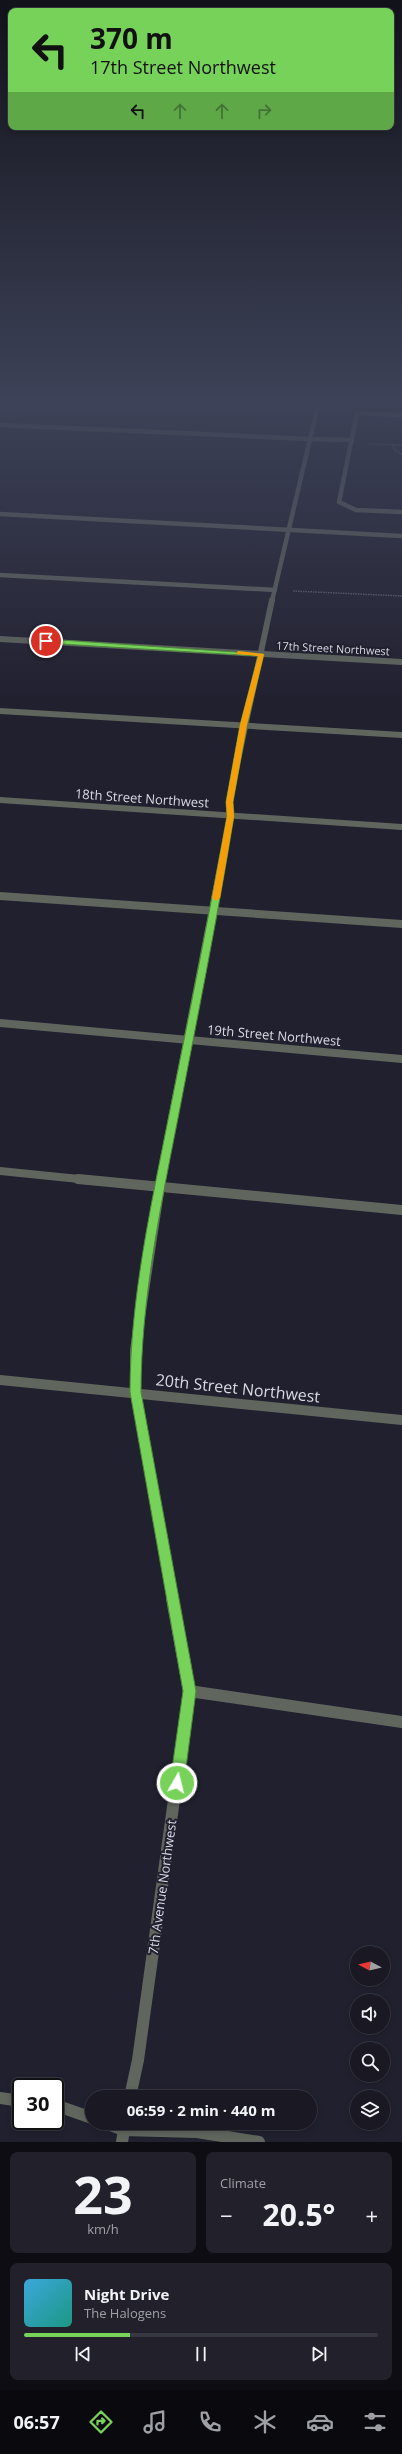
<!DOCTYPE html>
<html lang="en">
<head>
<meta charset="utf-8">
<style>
  body { margin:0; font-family:"Open Sans",sans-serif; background:#22212b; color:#f1f3f6; height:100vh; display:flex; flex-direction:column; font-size:15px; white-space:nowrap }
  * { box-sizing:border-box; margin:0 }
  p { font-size:13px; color:#9fa0a6 }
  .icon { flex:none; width:22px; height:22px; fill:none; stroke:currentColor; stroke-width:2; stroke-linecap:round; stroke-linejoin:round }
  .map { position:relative; height:2142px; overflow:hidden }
  .side { display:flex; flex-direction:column; gap:10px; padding:10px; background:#0e0d13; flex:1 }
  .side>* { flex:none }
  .top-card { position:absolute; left:8px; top:8px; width:386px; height:122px; border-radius:8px; box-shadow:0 2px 6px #0003,0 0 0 1px #373741; background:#77d25a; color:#111; overflow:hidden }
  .needle { width:26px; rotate:277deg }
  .buttons { position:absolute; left:350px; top:1946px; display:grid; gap:8px }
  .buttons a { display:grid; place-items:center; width:40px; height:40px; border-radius:50%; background:#191823; box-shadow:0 2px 6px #0003,0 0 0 1px #373741; font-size:20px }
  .speed { position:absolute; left:12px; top:2078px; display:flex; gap:8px; font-size:20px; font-weight:700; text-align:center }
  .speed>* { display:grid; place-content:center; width:52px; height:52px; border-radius:50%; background:#191823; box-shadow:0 2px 6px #0003,0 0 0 1px #373741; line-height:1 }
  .speed .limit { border:2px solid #111; border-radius:6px; background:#fff; color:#111 }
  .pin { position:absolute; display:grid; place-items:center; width:34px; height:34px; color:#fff; margin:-17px; border:2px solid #fff; border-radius:50%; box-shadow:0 1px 4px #0007 }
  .me { position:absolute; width:44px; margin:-22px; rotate:8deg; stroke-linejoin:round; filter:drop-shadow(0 0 3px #0008) }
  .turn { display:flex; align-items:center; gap:14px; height:84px; padding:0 16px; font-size:18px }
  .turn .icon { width:52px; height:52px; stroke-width:2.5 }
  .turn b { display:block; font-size:28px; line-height:34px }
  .lanes { display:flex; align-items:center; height:38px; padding:0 16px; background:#0003; justify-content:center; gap:20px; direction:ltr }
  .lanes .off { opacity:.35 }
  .big { font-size:30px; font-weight:700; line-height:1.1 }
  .side .card { flex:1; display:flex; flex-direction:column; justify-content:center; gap:6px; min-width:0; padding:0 14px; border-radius:8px; background:#22212b }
  .side .dial { align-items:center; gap:0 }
  .dial b { font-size:52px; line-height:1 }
  .song { display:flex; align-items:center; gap:12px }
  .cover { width:48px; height:48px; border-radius:6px; background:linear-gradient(135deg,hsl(200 70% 55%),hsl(170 70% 35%)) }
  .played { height:4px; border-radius:2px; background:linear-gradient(90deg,#77d25a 30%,#373741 30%) }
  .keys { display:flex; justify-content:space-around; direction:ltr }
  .heat { display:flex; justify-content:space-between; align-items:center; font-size:22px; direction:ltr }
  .side .tiles { flex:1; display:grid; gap:10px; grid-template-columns:1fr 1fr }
  .card:last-child { grid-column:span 2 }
  .trip { position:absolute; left:85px; top:2090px; width:232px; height:40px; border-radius:20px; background:#191823; box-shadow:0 2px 6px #0003,0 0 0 1px #373741; font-weight:700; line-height:40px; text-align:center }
  .tab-bar { display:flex; height:64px; justify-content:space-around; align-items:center; background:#0a0a0e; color:#9fa0a6 }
  .tab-bar .icon { width:28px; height:28px }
  .tab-bar .on { color:#77d25a }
  .tab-bar b { font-size:18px; color:#f1f3f6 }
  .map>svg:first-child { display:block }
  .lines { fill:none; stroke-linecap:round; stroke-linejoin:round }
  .path { stroke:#62616f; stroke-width:1.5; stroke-dasharray:1.5 1; stroke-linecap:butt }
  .service-far4 { stroke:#60665e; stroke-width:4.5 }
  .service-far3 { stroke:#60665e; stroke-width:6 }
  .service-far2 { stroke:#60665e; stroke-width:8 }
  .service-far1 { stroke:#60665e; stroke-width:10 }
  .service { stroke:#60665e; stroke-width:12 }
  .minor-far4 { stroke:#60665e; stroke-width:4.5 }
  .minor-far3 { stroke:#60665e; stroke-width:6 }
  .minor-far2 { stroke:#60665e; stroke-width:8 }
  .minor-far1 { stroke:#60665e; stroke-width:10 }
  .minor { stroke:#60665e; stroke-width:12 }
  .tertiary { stroke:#60665e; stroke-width:4.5 }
  .route { fill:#77d25a; stroke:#4d883a }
  .slow { fill:#f59e0b }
  .labels { text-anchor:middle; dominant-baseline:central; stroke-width:4; stroke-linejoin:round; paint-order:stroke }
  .far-street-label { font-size:11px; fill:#d9d8e3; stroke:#21202f }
  .street-label { font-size:13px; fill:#d9d8e3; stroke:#21202f }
  .near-street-label { font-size:16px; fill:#d9d8e3; stroke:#21202f }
</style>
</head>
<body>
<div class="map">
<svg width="402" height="2142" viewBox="0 0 402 2142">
  <rect width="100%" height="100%" fill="#21202f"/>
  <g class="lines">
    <g class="path">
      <polyline points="369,444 402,445"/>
      <polyline points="393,445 395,450 402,454"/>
      <polyline points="293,591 402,596"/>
    </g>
    <g class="service-far4">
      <polyline points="402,415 357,413 339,502 356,510 402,512"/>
      <polyline points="310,439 352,440"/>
      <polyline points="0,575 275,590"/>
    </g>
    <polyline class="service-far3" points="0,711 402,735"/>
    <g class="service-far2">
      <polyline points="0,896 402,924"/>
      <polyline points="0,1171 89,1180"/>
    </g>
    <polyline class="service-far1" points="78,1179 402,1210"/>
    <polyline class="service" points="189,1691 402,1722"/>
    <g class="minor-far4">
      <polyline points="0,425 310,439"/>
      <polyline points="272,601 318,405"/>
    </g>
    <g class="minor-far3">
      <polyline points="0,639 402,662"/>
      <polyline points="0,800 402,827"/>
      <polyline points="224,854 231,816 229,802 272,600"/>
    </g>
    <g class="minor-far2">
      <polyline points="0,1023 402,1059"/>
      <polyline points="160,1180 224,853"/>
    </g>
    <g class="minor-far1">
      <polyline points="161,1179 135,1350 135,1392 173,1600"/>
      <polyline points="0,1380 402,1420"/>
    </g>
    <g class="minor">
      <polyline points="130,2097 138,2060 189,1691 172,1599"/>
      <polyline points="0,2098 21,2101"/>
      <polyline points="55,2105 92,2118"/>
      <polyline points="105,2123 123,2130 197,2132 259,2142"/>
      <polyline points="122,2142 125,2123"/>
    </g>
    <polyline class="tertiary" points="0,514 402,536"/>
  </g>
  <linearGradient id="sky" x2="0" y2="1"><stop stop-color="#12121a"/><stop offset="0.57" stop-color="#3d4258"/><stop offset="1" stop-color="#3d4258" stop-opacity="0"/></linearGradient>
  <rect width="402" height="705" fill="url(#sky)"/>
  <path class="route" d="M46 639 264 654 247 725 233 802 234 816C218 915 198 1014 179 1113 161 1205 141 1299 141 1392L196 1691 184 1783 182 1788 177 1790 172 1788 170 1783 183 1691 130 1392C130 1299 151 1206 169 1115 189 1015 209 916 227 816L226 802 240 725 258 656 44 643Z"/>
  <polygon class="slow" points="238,651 264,654 247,725 233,802 234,816 220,898 216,901 212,898 227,816 226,802 240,725 258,656 236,654"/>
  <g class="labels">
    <g class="far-street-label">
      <text transform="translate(333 648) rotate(3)">17th Street Northwest</text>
    </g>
    <g class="street-label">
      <text transform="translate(142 798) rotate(4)">18th Street Northwest</text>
      <text transform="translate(274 1035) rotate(5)">19th Street Northwest</text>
      <text transform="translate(162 1887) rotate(-82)">7th Avenue Northwest</text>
    </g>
    <g class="near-street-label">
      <text transform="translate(238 1388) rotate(6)">20th Street Northwest</text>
    </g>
  </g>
</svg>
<div class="buttons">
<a><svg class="needle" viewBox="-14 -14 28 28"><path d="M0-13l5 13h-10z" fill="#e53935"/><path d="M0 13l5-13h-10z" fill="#9fa0a6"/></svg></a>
<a><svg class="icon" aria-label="sound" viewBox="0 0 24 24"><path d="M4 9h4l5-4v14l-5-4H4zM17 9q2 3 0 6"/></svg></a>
<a><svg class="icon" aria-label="search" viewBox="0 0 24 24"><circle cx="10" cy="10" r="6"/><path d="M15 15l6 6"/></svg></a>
<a><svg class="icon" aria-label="layers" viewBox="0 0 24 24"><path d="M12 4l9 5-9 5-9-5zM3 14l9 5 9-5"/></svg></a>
</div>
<div class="speed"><div class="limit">30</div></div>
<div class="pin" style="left:46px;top:641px;background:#d93025"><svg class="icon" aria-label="arrive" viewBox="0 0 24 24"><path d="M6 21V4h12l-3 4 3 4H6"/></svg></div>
<svg class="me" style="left:177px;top:1783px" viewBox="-20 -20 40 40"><circle r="17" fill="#77d25a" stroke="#fff" stroke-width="3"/><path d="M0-11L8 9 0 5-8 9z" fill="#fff"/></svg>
<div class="trip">06:59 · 2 min · 440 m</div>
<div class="top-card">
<div class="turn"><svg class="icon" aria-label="left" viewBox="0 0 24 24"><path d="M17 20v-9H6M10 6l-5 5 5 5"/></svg><div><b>370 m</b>17th Street Northwest</div></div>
<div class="lanes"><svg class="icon" aria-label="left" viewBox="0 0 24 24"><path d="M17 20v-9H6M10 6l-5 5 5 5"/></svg><svg class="icon off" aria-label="ahead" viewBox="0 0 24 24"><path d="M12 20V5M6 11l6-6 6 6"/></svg><svg class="icon off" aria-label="ahead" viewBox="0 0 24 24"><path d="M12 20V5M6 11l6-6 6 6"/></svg><svg class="icon off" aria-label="right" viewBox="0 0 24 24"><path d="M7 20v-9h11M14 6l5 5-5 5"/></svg></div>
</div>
</div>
<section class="side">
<div class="tiles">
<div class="card dial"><b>23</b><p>km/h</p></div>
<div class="card"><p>Climate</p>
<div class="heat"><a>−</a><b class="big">20.5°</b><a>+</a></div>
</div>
<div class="card">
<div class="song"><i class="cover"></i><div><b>Night Drive</b><p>The Halogens</p></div></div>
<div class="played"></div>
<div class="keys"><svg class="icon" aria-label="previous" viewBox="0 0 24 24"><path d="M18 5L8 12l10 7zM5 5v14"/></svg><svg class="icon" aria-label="pause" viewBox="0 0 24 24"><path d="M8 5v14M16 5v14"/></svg><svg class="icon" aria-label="next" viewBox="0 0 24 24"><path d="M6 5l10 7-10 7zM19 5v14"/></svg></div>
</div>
</div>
</section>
<nav class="tab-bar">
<b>06:57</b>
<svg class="icon on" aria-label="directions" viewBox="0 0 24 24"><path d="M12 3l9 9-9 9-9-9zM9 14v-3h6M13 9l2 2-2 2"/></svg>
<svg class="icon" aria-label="music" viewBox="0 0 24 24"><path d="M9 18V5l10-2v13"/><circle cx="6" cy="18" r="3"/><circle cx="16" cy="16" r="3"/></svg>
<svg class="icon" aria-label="phone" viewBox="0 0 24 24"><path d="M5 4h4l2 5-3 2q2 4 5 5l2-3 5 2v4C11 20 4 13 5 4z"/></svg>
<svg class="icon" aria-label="climate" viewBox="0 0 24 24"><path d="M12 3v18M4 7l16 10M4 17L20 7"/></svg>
<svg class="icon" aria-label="car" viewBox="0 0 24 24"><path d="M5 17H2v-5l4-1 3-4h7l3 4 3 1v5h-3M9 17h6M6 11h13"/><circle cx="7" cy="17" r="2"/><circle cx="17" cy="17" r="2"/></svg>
<svg class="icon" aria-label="filters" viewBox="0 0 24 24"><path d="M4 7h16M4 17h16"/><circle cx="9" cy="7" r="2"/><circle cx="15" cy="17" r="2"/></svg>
</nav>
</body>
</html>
